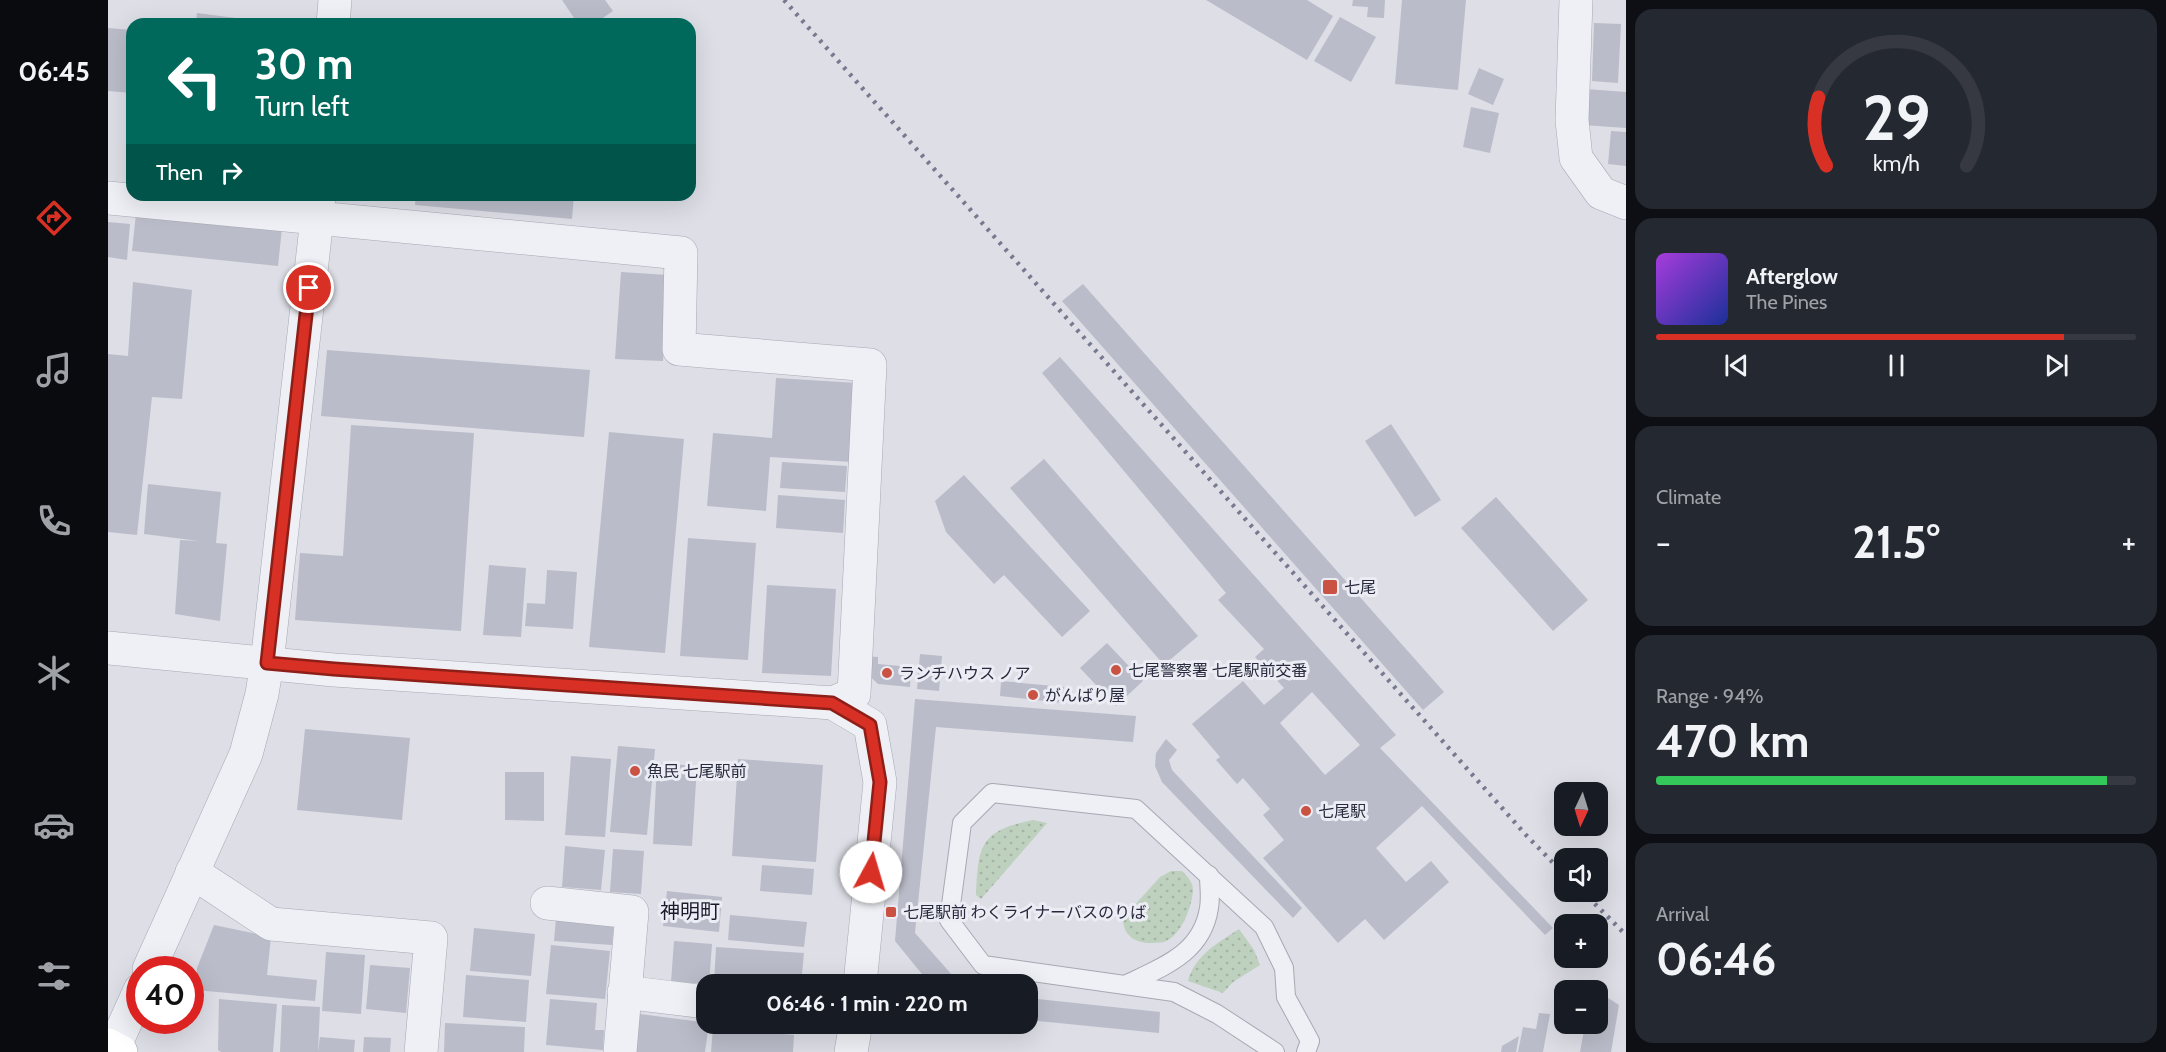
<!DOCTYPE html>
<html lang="en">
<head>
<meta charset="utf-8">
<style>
  body { margin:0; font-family:Cabin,"Noto Sans JP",sans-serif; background:#242831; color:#f1f3f6; height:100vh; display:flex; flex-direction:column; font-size:22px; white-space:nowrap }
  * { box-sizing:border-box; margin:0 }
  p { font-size:20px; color:#9ea1a6 }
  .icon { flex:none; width:33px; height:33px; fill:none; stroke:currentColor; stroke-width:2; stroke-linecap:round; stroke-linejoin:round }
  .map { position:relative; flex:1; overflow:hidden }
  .details { display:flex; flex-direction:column; gap:9px; padding:9px; background:#0d0f14; width:540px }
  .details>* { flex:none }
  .top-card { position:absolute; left:18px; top:18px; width:570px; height:183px; border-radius:18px; box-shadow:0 6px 24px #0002; background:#00695c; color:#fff; overflow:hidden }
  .needle { width:39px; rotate:184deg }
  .buttons { position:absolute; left:1446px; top:782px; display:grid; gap:12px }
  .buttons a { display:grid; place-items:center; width:54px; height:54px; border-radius:12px; background:#171b24; box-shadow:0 6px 24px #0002; font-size:30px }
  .speed { position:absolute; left:18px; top:956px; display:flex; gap:12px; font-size:30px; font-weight:700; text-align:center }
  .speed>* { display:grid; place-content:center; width:78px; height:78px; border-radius:50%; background:#171b24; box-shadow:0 6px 24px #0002; line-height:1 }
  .speed .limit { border:9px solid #d22; background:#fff; color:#111 }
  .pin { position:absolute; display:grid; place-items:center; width:51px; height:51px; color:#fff; margin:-26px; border:3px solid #fff; border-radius:50%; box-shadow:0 2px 6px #0007 }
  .me { position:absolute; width:66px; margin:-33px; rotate:6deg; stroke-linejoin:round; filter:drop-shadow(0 0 4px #0008) }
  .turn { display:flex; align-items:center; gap:21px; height:126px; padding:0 30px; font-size:27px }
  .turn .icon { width:78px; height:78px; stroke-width:2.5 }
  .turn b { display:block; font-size:42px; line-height:51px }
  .then { display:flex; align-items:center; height:57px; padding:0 30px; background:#0003; gap:12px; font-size:22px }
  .big { font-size:45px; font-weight:700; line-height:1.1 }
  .details .tile { flex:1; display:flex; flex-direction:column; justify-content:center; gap:9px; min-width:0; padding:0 21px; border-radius:18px; background:#242831 }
  .details .dial { align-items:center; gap:0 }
  .dial svg { height:156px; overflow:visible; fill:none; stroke:#363941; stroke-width:7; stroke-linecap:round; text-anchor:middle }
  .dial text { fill:#f1f3f6; stroke:none }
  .song { display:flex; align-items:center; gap:18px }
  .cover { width:72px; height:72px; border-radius:9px; background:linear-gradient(135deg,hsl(280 70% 55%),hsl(230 70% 35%)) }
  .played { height:6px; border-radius:3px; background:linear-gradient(90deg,#d93025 85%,#363941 85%) }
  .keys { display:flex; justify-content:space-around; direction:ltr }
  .heat { display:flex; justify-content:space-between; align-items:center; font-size:33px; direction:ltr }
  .charge { height:9px; border-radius:4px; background:linear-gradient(90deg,#34c759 94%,#363941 0) }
  .trip { position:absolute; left:588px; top:974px; width:342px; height:60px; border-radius:18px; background:#171b24; box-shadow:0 6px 24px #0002; font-weight:700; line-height:60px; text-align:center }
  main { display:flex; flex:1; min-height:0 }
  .dock { display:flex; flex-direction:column; width:108px; justify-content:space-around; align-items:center; background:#090b0e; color:#9ea1a6 }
  .dock .icon { width:42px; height:42px }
  .dock .current { color:#d93025 }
  .dock b { font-size:27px; color:#f1f3f6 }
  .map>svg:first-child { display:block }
  .grass { fill:url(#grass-dots) }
  .building { fill:#babcc9; fill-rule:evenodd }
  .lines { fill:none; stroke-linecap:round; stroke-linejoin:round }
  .service-casing { stroke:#a6a8b3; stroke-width:20 }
  .minor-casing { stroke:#a6a8b3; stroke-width:34 }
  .tertiary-casing { stroke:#a6a8b3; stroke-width:34 }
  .primary-casing { stroke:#9da0b2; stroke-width:34 }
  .service { stroke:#eff0f5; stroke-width:18 }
  .minor { stroke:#eff0f5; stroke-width:33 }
  .tertiary { stroke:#eff0f5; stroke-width:33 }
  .primary { stroke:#fff; stroke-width:33 }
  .rail { stroke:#777a8f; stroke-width:4.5; stroke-dasharray:3 6; stroke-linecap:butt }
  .route-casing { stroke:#8d1f18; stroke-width:15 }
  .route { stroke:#d93025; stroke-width:10 }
  .poi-dot { fill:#ca5243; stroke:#ecedf4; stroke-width:2 }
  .labels { text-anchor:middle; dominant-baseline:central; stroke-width:6; stroke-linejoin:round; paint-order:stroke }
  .poi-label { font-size:16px; fill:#27293c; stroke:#ecedf4; text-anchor:start }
  .quarter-label { font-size:20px; fill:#191b2d; stroke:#ecedf4 }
</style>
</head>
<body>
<main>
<nav class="dock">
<b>06:45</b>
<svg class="icon current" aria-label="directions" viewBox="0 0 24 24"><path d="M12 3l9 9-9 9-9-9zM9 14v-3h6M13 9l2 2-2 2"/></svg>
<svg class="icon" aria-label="music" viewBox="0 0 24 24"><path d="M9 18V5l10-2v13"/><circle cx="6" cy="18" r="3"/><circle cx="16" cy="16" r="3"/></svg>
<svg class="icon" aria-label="phone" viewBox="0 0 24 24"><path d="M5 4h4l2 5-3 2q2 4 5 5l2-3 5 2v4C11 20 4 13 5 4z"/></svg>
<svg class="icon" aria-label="climate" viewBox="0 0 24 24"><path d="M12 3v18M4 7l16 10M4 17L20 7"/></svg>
<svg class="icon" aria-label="car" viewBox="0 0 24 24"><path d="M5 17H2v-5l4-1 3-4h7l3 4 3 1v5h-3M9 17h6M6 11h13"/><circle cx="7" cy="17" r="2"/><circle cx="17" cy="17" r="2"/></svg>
<svg class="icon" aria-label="filters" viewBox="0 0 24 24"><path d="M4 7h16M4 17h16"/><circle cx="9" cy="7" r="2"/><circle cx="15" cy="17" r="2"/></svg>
</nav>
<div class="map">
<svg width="1518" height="1052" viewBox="0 0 1518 1052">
  <defs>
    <pattern id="grass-dots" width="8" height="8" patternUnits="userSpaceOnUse" patternTransform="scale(1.5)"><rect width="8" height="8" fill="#bed0be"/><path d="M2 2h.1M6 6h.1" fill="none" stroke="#a3b3a4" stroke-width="1.8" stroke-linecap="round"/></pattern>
  </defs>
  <rect width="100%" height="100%" fill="#dddee6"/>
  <g class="grass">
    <path d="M925 820 939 823 873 899 868 895C870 845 872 831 925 820Z"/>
    <path d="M1063 871H1074C1079 876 1085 882 1085 890 1084 907 1073 936 1056 942 1053 943 1049 942 1046 943 1029 944 1015 937 1015 918L1052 877Z"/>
    <path d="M1131 929 1146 950 1152 965 1125 982 1115 993 1080 981C1087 955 1110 943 1131 929Z"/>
  </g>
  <g class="building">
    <polygon points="454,0 497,0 505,11 486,24 470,24"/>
    <polygon points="1098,0 1199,0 1225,16 1199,60"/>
    <polygon points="1245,0 1277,0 1276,18 1259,17 1260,7 1244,6"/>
    <polygon points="1294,0 1358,0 1350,90 1287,84"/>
    <polygon points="89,13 143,20 143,24 88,24"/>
    <polygon points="1232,17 1268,37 1243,82 1206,61"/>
    <polygon points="1486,23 1513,24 1510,83 1484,81"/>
    <polygon points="0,28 24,30 24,93 0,91"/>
    <polygon points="1371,68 1396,79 1385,105 1360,94"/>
    <polygon points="1478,89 1518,92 1518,128 1475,125"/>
    <polygon points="1363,107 1391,113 1382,153 1355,147"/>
    <polygon points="1503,131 1518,132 1518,166 1500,164"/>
    <polygon points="308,195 466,195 464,219 307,205"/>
    <polygon points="28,214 174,228 170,266 24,251"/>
    <polygon points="0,222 22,224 19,260 0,257"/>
    <polygon points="513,272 560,275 555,361 507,359"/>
    <polygon points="25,282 84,290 74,399 44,397 29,535 0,532 0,354 20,356"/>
    <polygon points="975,284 1336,692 1315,710 954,301"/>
    <polygon points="219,350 482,370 476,437 213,416"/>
    <path d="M952 357 1288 735 1272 748 1445 928 1437 935 1314 806 1268 848 1298 882 1323 861 1341 882 1276 940 1257 919 1230 943 1155 858 1176 840 1155 815 1162 809 1135 778 1129 784 1108 760 1112 757 1084 724 1135 681 1156 705 1176 688 1147 657 1156 649 1110 600 1118 593 934 373ZM1204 692 1252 745 1217 775 1172 723Z"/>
    <polygon points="668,378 749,383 744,462 662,457 658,511 599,506 605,433 664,438"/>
    <polygon points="1283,424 1333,500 1307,517 1257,441"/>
    <polygon points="243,425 366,433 353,631 187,620 192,553 235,556"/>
    <polygon points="501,432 576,439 557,653 481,647"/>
    <polygon points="936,459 1090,636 1056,665 902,488"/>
    <polygon points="674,462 739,466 737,492 672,488"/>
    <polygon points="856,475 982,611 954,637 896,575 886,584 838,532 827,501"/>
    <polygon points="40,484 113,492 108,543 119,544 112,621 67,614 72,540 91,541 36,534"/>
    <polygon points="670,495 737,500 735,533 668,528"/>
    <polygon points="1388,497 1480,600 1445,631 1353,528"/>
    <polygon points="580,538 648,543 640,660 572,656"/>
    <polygon points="381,565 418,568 413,637 375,635"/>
    <polygon points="439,570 469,572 465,629 417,626 419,603 437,604"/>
    <polygon points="659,585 728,589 723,676 654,673"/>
    <polygon points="999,643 1035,681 1008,706 972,668"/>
    <polygon points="812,654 834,656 831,691 809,689"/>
    <polygon points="755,656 770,657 770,664 803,667 802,687 770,684 754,669"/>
    <polygon points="893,681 956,687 955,703 892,696"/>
    <polygon points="807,699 1028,716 1025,742 828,727 807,933 852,984 822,984 787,941"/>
    <polygon points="197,729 302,738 294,820 189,810"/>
    <polygon points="1058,739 1069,750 1061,760 1064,770 1194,908 1185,918 1054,782 1047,766 1048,753"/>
    <polygon points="510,746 547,749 539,835 502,832"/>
    <polygon points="463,756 503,759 497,837 457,835"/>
    <polygon points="630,759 715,765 708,862 624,856"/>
    <polygon points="549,763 589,766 584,846 545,844"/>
    <polygon points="397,772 436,772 436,821 397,820"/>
    <polygon points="457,846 497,850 493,890 454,887"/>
    <polygon points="505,849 536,851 533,894 502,892"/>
    <polygon points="654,865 706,869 704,895 652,891"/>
    <polygon points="559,891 614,897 611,932 555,926"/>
    <polygon points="622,915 699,922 696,947 620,940"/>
    <polygon points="448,918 506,922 504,945 446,941"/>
    <polygon points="106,925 163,937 159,975 209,980 207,1001 87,990 89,968"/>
    <polygon points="366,928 427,934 423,976 362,971"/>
    <polygon points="566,941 604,944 601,984 563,982"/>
    <polygon points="443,945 502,951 497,999 438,994"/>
    <polygon points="608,947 696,953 693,984 606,984"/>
    <polygon points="218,952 257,955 253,1014 214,1011"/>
    <polygon points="262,965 302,968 298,1013 258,1009"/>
    <polygon points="358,975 421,980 418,1022 355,1017"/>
    <polygon points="1497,996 1511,1005 1503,1052 1472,1052 1477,1025 1492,1027"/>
    <polygon points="920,998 1052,1012 1051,1033 920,1020"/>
    <polygon points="111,999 169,1004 165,1052 113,1052 110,1050"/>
    <polygon points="442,999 489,1003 487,1030 496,1030 495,1050 438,1045"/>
    <polygon points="174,1005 212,1007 210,1052 172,1052"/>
    <polygon points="1431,1013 1442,1014 1435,1052 1410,1052 1415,1027 1428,1029"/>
    <polygon points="532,1014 601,1023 597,1052 527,1052"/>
    <polygon points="337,1023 417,1027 416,1052 336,1052"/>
    <polygon points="605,1028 686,1035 685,1052 603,1052"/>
    <polygon points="1411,1036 1408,1052 1393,1052 1394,1046"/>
    <polygon points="212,1037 247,1040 246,1052 210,1052"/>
    <polygon points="256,1037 283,1038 282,1052 255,1052"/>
  </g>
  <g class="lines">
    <g class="service-casing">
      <g id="service">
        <path d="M1017 985C1054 967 1094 954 1101 908 1103 897 1101 886 1101 875"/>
        <polyline points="1167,1052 1109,1014 1066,992 875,965 841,920 854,823 884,793 1028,809 1156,927 1176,968 1178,997 1202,1041 1198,1052"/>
      </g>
    </g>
    <g class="minor-casing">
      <g id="minor">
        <polyline points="1468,0 1464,120 1468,158 1493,193 1518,203"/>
        <polyline points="225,24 227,0"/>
        <polyline points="211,195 209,218 573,253 571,349 762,365 746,694 725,703"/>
        <polyline points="0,198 209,218 159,663"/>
        <polyline points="84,872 163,924 323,938 313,1052"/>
        <polyline points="439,903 524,912 512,1052"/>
        <polyline points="516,992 598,1002"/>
      </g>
    </g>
    <g class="tertiary-casing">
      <g id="tertiary">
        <polyline points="0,648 226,670 725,703 762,725 772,782 752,984"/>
        <polyline points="41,969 138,754 154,694 159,663"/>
        <polyline points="4,1052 32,990"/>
        <polyline points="743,1052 748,1023"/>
      </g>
    </g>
    <g class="primary-casing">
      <polyline id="primary" points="0,1045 13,1052"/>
    </g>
    <use href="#service" class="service"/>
    <use href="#minor" class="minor"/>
    <use href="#tertiary" class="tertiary"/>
    <use href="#primary" class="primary"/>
    <g class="rail">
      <polyline points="676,0 1418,835 1456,874"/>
      <polyline points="1474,891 1518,935"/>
    </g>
  </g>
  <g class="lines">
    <g class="route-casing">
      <polyline id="route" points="201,288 159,663 226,669 724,703 762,725 772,782 763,872"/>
    </g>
    <use href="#route" class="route"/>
  </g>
  <g class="poi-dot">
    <rect x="1214" y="579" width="16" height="16" rx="3"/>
    <circle cx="1008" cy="670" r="6"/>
    <circle cx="779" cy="673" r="6"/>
    <circle cx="925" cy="695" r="6"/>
    <circle cx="527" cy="771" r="6"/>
    <circle cx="1198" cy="811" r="6"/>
    <rect x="777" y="906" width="12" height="12" rx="3"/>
  </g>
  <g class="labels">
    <g class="poi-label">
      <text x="1236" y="587">七尾</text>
      <text x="1020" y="670">七尾警察署 七尾駅前交番</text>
      <text x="791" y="673">ランチハウス ノア</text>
      <text x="937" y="695">がんばり屋</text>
      <text x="539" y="771">魚民 七尾駅前</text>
      <text x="1210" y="811">七尾駅</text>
      <text x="795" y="912">七尾駅前 わくライナーバスのりば</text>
    </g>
    <g class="quarter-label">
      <text x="582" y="911">神明町</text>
    </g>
  </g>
</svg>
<div class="buttons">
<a><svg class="needle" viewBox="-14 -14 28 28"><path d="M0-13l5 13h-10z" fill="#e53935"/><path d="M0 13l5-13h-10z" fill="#9ea1a6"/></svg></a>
<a><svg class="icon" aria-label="sound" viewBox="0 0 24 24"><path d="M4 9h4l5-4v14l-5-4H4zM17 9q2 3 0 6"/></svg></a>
<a>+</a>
<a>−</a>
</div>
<div class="speed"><div class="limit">40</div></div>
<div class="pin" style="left:201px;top:288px;background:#d93025"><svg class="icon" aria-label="arrive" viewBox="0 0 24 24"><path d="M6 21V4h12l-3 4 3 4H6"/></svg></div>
<svg class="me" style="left:763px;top:872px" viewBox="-20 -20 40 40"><circle r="19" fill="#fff"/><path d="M0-13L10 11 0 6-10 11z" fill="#d93025"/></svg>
<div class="trip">06:46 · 1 min · 220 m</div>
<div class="top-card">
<div class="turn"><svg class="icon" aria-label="left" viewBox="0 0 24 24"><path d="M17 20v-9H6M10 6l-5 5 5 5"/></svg><div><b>30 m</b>Turn left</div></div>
<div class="then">Then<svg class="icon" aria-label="right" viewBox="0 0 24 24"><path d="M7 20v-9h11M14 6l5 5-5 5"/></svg></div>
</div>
</div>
<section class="details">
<div class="tile dial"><svg viewBox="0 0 100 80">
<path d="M14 69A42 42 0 1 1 86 69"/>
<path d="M14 69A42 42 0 0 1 10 34" stroke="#d93025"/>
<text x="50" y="56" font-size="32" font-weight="700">29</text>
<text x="50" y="72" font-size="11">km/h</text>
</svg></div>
<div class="tile">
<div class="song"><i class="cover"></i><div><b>Afterglow</b><p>The Pines</p></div></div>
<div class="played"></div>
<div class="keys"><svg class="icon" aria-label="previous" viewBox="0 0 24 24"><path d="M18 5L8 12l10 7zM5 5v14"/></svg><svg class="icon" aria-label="pause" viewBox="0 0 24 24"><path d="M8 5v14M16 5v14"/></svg><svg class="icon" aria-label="next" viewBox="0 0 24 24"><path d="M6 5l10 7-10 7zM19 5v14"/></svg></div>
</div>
<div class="tile"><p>Climate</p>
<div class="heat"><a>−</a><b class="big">21.5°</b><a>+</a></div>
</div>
<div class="tile"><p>Range · 94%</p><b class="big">470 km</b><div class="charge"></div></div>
<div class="tile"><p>Arrival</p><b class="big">06:46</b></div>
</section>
</main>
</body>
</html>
